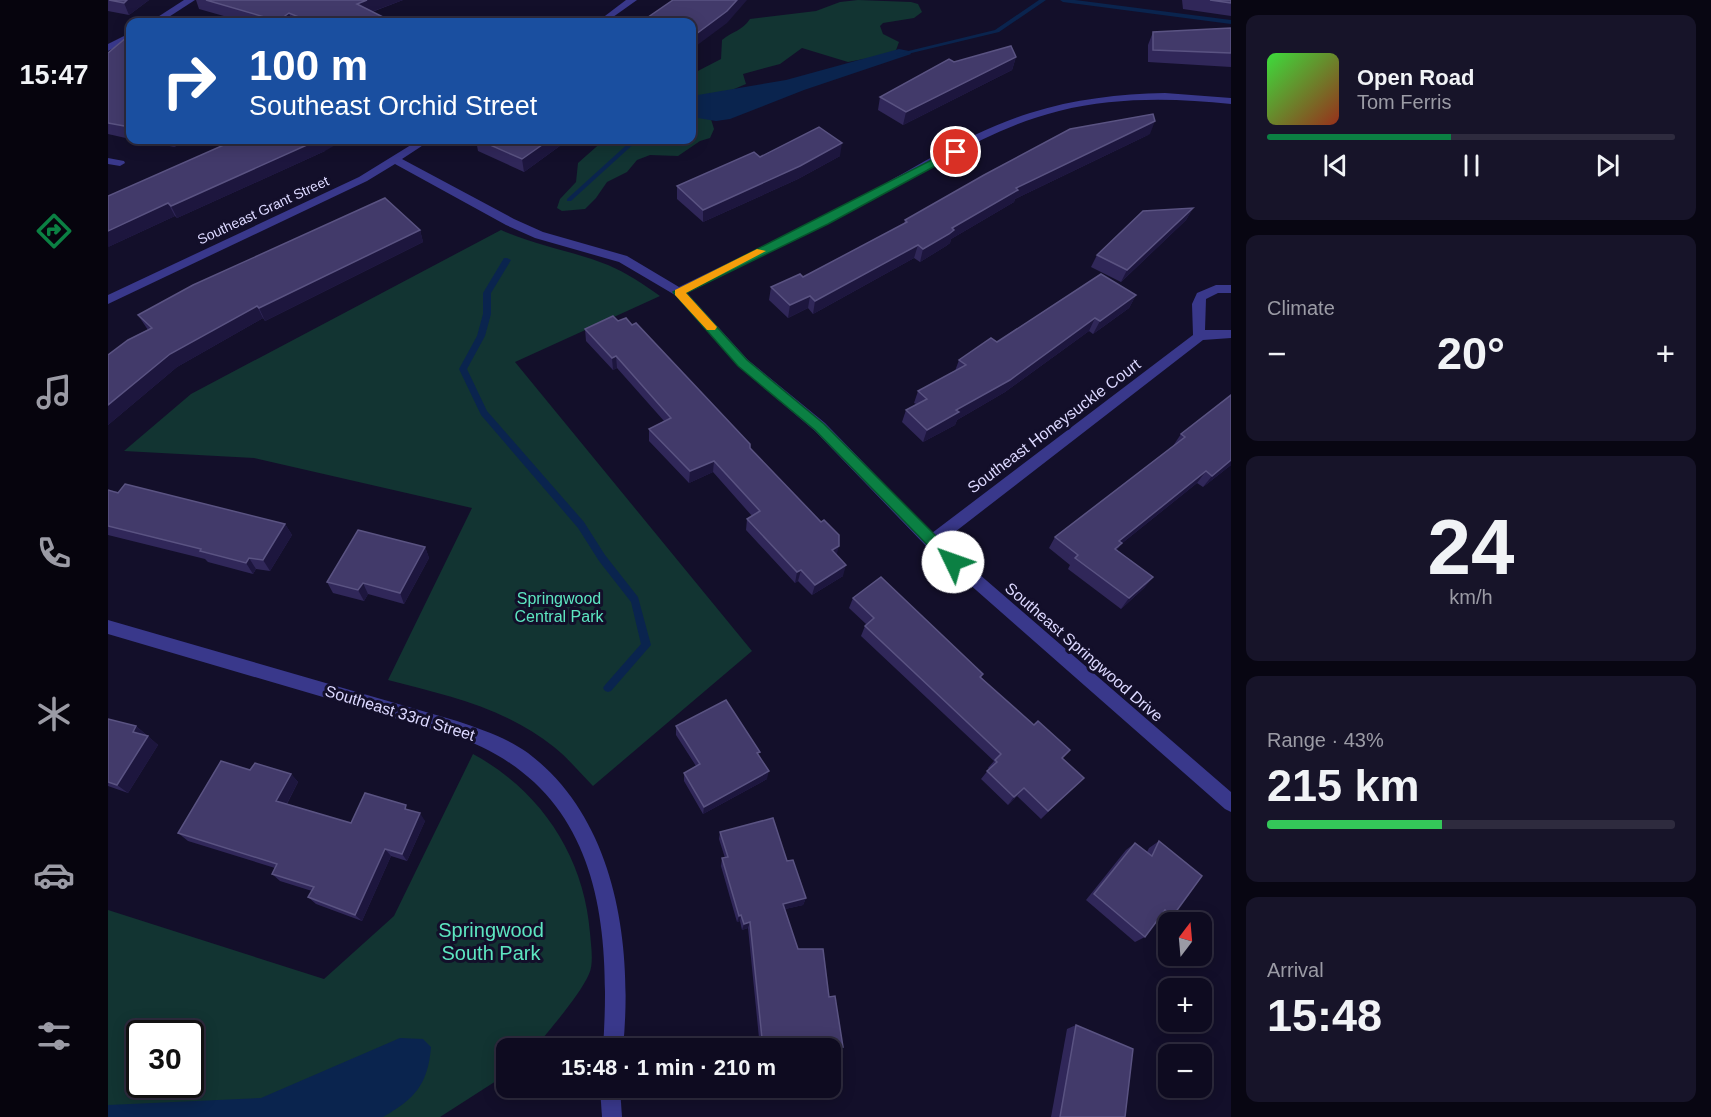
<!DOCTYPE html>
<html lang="en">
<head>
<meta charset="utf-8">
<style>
  body { margin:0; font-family:Helvetica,sans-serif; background:#171429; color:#f1f3f6; height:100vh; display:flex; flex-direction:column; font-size:22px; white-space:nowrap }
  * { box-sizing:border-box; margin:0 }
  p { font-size:20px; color:#9b9ba5 }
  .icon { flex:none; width:33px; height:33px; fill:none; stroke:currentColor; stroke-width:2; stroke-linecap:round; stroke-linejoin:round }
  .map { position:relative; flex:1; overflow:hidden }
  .panel { display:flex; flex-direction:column; gap:15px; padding:15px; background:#080612; width:480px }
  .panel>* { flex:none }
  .guide { position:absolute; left:18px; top:18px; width:570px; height:126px; border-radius:12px; box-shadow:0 3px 15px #0003,0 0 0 2px #2e2b3e; background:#1a4fa0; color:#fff; overflow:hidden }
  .needle { width:39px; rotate:16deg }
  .tools { position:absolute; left:1050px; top:912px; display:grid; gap:12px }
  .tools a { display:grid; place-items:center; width:54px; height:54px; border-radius:12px; background:#0e0b20; box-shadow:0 3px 15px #0003,0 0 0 2px #2e2b3e; font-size:30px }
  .speed { position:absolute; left:18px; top:1020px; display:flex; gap:12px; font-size:30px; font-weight:700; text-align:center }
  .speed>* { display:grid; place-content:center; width:78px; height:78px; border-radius:50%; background:#0e0b20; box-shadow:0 3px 15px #0003,0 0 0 2px #2e2b3e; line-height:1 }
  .speed .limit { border:3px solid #111; border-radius:9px; background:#fff; color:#111 }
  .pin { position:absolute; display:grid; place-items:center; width:51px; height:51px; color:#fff; margin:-26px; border:3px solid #fff; border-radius:50%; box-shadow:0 2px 6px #0007 }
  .me { position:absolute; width:66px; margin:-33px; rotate:312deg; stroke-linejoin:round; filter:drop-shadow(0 0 4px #0008) }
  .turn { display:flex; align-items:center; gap:21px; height:126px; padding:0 24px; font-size:27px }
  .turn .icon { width:78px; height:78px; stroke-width:2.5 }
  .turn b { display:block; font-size:42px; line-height:51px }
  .big { font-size:45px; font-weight:700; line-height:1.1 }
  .panel .tile { flex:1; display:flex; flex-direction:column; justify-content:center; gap:9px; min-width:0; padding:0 21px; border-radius:12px; background:#171429 }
  .panel .dial { align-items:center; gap:0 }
  .dial b { font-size:78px; line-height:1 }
  .song { display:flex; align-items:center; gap:18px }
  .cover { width:72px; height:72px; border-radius:9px; background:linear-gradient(135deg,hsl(120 70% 55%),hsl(10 70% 35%)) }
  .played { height:6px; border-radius:3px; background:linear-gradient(90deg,#0b8043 45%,#2e2b3e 45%) }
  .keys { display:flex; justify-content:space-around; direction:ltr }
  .heat { display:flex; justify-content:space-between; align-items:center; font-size:33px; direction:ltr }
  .charge { height:9px; border-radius:4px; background:linear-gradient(90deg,#34c759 43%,#2e2b3e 0) }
  .trip { position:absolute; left:388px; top:1038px; width:345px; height:60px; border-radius:12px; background:#0e0b20; box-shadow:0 3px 15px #0003,0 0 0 2px #2e2b3e; font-weight:700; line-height:60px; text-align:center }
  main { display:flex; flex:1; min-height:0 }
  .tab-bar { display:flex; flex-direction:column; width:108px; justify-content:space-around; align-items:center; background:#06040d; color:#9b9ba5 }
  .tab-bar .icon { width:42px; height:42px }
  .tab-bar .active { color:#0b8043 }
  .tab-bar b { font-size:27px; color:#f1f3f6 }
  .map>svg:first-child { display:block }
  .green { fill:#123432; fill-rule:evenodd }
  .water { fill:#0a244e }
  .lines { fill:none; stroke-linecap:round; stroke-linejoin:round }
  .stream { fill:#0a244e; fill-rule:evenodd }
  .service { fill:#39388b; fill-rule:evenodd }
  .minor { fill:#39388b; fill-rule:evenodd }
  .wall { fill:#302759 }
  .shaded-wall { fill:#1d163e }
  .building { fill:#423a6a; stroke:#5a5382; stroke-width:1.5 }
  .route { fill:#0b8043; stroke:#07532c; stroke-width:1.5 }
  .slow { fill:#f59e0b }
  .labels { text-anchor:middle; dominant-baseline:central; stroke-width:6; stroke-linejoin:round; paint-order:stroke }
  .far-street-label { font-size:14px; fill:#dcd8ff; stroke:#130f2a }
  .street-label { font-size:16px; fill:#dcd8ff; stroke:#130f2a }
  .park-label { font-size:16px; fill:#5de6c1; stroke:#130f2a }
  .near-park-label { font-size:20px; fill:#5de6c1; stroke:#130f2a }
</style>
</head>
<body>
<main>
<nav class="tab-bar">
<b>15:47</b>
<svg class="icon active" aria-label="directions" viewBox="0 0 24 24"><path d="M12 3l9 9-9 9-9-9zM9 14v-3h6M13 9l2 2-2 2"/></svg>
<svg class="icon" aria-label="music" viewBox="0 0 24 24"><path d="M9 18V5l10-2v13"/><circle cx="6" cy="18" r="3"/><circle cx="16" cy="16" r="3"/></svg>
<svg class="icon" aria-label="phone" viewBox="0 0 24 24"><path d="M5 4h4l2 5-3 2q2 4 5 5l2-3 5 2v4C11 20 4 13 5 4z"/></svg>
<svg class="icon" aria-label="climate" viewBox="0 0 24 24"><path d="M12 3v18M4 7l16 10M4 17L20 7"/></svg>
<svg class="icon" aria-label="car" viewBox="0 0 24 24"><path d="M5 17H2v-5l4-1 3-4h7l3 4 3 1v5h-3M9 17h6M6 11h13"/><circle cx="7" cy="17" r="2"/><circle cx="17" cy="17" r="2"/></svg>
<svg class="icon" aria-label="filters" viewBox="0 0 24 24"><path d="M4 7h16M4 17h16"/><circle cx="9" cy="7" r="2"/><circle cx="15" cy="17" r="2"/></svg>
</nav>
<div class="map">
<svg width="1123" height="1117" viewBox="0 0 1123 1117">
  <rect width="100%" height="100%" fill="#130f2a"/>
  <g class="green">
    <path d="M750 0 803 2 810 4 814 12 806 18 775 23 772 26 775 34 791 42 787 53 740 62 694 48 672 64 635 74 638 84 619 92 602 116 606 129 602 138 592 141 570 156 542 155 529 160 519 172 499 182 488 198 477 209 454 211 449 208 452 199 468 182 470 163 496 140H584V74L613 59 614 40C625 31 634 31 642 19L708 11 732 2Z"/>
    <path d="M393 230C429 246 465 251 500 265 519 273 535 284 552 296L407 362 644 651 485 786C472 773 460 758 446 747 398 708 338 695 280 680L364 508 146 458 16 451 83 394Z"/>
    <path d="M365 754C433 791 476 856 482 933 483 945 486 964 481 974 472 995 442 1029 427 1048H399V1074L332 1117H0V910L216 979 286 916ZM32 1034H82V1084H32Z"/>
  </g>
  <g class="water">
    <polygon points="791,49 801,51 803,54 696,90 622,119 608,121 584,117 584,96 678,80"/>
    <path d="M292 1038 315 1039 323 1047C320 1084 307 1099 275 1117H0V1105L153 1098Z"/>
  </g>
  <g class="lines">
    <g class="stream">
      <polygon points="931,0 938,0 891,32 791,56 788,54 887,30"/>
      <polygon points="952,0 967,0 1123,20 1123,24 955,2"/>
      <polygon points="524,140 530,140 463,201 459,201 459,199"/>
      <polygon points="396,258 399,258 403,260 383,293 383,314 377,336 359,369 379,411 476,522 497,555 530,597 543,645 503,691 500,692 497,691 495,688 497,685 533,644 523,602 491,561 470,528 373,415 351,369 369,336 375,314 375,293"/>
    </g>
    <polygon class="service" points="0,158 16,161 17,163 12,166 0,164"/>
    <g class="minor">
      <polygon points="76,0 87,0 53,22 42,22"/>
      <polygon points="518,0 529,0 498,22 489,22"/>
      <polygon points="22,33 22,40 0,51 0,44"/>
      <path d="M1057 93 1123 98V104C1065 98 1008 97 951 111 886 127 828 165 770 197 707 231 643 261 579 293L640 360 717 423 824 533 1085 335 1084 304 1089 293 1108 285H1123V293H1110L1098 299 1097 330H1123V338L1095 340 834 542 1123 792V812L1117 809 818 546 707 431 630 366 567 295 511 262 427 238 398 225 287 164 259 181 0 304V295L251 177 311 140H323L294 159 406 219 435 232 519 256 571 287C630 258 689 230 747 200 804 170 860 132 922 113 966 99 1011 94 1057 93Z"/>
      <path d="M0 620 349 721C373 729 399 738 420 753 509 820 525 946 515 1048H495C504 913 488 782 341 734L0 634Z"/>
      <polygon points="492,1088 512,1088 514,1117 494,1117"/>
    </g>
  </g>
  <g class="wall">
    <polygon points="0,0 41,0 21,15 0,11"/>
    <polygon points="88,0 295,0 264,12 279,22 137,22 91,9"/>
    <polygon points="1074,0 1123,0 1123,16 1075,9"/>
    <polygon points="1123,28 1123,67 1040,62 1040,45 1045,32"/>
    <polygon points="22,38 22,139 0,134 0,53"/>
    <polygon points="908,57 904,70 795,125 770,110 772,97"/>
    <polygon points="1042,134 907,199 906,202 843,239 842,243 838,246 812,262 806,258 705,314 700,308 680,318 661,300 663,287 695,277 796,224 797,220"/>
    <polygon points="27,140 74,140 67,147"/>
    <polygon points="127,140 217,151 69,218 67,216 0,247"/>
    <polygon points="368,140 460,140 416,172 370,151"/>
    <polygon points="732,156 690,179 595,222 569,199 569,186 652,157"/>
    <polygon points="1085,208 1078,220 1013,282 983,267 989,255"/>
    <polygon points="312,230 315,242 157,321 155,318 69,367 0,425 0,355 40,330 30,315"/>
    <polygon points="1028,295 1021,308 985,334 981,331 897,392 849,420 847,425 815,442 794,422 798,410 808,404 806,403 810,391 847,371 851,360 889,342"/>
    <polygon points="477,329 642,448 728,555 735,576 704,595 690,581 687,583 638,530 639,519 644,516 605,472 581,483 541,441 541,429 556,421 509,368 505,370 478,341"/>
    <polygon points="1123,395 1123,465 1095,487 1089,483 1013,544 1009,550 1045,577 1036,588 1013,609 960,569 962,565 941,548 947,537 1065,446 1073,434"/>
    <polygon points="0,490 177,524 184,535 162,571 148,569 145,574 100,562 97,559 0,535"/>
    <polygon points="317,547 321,558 296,604 260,594 256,601 225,593 219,582"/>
    <polygon points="745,598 875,674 873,677 955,759 967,786 933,819 909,796 900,805 873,779 881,769 880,768 886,761 753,636 757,626 758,624 741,608"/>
    <polygon points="0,719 28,726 50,745 20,793 0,786"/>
    <polygon points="568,726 651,756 659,779 595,814 576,781 576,773 588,766 568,735"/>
    <polygon points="142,770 183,774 190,782 179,804 243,823 301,810 317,821 299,861 283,856 254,921 208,904 200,897 204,891 172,881 164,874 167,868 80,841 70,833"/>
    <polygon points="612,832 679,861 698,898 695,905 677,909 690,949 721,997 735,1047 731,1051 723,1051 723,1048 652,1048 640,928 634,930 632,921 629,922 613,866 614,858 617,858 611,839"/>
    <polygon points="1051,841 1064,917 1054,922 1050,919 1037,937 1027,942 978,900 1018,850 1027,843 1039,852 1041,848"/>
    <polygon points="968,1025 1017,1117 943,1117 959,1029"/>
  </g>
  <g class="shaded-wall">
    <polygon points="19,0 41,0 21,15 16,3"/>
    <polygon points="259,0 295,0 252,16 249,4"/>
    <polygon points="629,0 639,0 619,23 584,49 584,37"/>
    <polygon points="181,13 184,22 171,22 170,21"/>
    <polygon points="908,57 904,70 795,125 798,112"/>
    <polygon points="1047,121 1042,134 907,199 906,202 843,239 842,243 838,246 812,262 815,249 844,228 908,188"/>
    <polygon points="63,140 74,140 67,147"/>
    <polygon points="210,140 236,140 217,151 69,218 63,206"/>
    <polygon points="441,140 460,140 416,172 414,159"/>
    <polygon points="734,143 732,156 690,179 595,222 595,210"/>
    <polygon points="60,203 67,216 0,247 0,231"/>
    <polygon points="1085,208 1078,220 1013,282 1019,270"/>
    <polygon points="312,230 315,242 157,321 151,308"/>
    <polygon points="810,245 806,258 705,314 707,301"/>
    <polygon points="1028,295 1021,308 985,334 992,321"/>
    <polygon points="702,296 700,308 680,318 682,305"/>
    <polygon points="149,306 155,318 69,367 0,425 0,405 62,354"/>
    <polygon points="987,318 981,331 897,392 849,420 847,425 815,442 819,430"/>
    <polygon points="508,356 509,368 505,370 504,358"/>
    <polygon points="1123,460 1123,465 1095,487 1104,476"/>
    <polygon points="606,461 605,472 581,483 582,471"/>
    <polygon points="1098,471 1089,483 1013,544 1006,554 999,560 1011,541"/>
    <polygon points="177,524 184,535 162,571 155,560"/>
    <polygon points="731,546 728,557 724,550"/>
    <polygon points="317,547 321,558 296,604 292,593"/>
    <polygon points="141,558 148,569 145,574 138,563"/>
    <polygon points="738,565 735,576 704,595 707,585"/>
    <polygon points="693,570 690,581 687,583 689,572"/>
    <polygon points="1045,577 1036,588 1013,609 1021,598"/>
    <polygon points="255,583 260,594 256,601 250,590"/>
    <polygon points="28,726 38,735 25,732"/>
    <polygon points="40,736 50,745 20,793 9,785"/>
    <polygon points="661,771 659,779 595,814 596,807"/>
    <polygon points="183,774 190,782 176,809 168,801"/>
    <polygon points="916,788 909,796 900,805 906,797"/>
    <polygon points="312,813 317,821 299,861 294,854"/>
    <polygon points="277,849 283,856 254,921 247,915"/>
    <polygon points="698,898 695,905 673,910 675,904"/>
    <polygon points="633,915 632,921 629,922 631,916"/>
    <polygon points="642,922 640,928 634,930 636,924"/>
  </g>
  <g class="building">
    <polygon points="1,0 19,0 16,3"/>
    <polygon points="98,0 259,0 249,4 279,19 273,22 203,22 181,13 170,21"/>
    <polygon points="565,0 629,0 619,11 584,37 584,22 533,22"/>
    <polygon points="1102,0 1123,0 1123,3"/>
    <polygon points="1123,28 1123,53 1045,50 1045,32"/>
    <polygon points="19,37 22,38 22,127 0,123 0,53"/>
    <polygon points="903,46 908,57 798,112 772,97 841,59 846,62"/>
    <polygon points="1045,114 1047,121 908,188 910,190 844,228 846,230 841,234 815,249 810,245 707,301 702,296 682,305 663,287 692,274 695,277 799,222 797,220 876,175 962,129"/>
    <polygon points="711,127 734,143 692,166 595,210 569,186 646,152 652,157"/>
    <polygon points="127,140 210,140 63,206 60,203 0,231 0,196"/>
    <polygon points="371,140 441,140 414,159"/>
    <polygon points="277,198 312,230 151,308 149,306 62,354 0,405 0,355 20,340 44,328 30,315 85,285"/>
    <polygon points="1085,208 1019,270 989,255 1035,211"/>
    <polygon points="993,274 1028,295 992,321 987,318 902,380 848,410 851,412 819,430 798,410 819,399 810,391 858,365 851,360 883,338 889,342"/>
    <polygon points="505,316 510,321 518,318 524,325 528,323 642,444 642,448 713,522 716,520 731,535 731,546 724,550 738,565 707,585 693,570 689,572 639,519 652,511 606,461 582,471 541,429 563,418 508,356 504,358 477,329"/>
    <polygon points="1123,395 1123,460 1104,476 1098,471 1011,541 1014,543 1007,549 1045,577 1021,598 967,558 970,555 947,537 1077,437 1073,434"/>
    <polygon points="17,484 177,524 155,560 141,558 138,563 92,551 93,549 0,526 0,490 10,493"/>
    <polygon points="250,530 317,547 292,593 255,583 250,590 219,582"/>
    <polygon points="773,577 875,674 872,677 926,725 930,721 962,750 954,758 976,778 940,811 916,788 906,797 879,771 889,762 887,760 893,754 757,626 766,618 745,598"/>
    <polygon points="618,700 652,752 649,753 661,771 596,807 576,773 592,764 568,726"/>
    <polygon points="0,719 28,726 25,732 40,736 9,785 0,782"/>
    <polygon points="113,761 142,770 147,763 183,774 168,801 243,823 257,793 298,805 297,809 312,813 294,854 277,849 247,915 200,897 206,887 164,874 169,864 70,833"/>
    <polygon points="665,818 679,861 685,860 698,898 675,904 690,949 715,949 721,997 727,996 735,1047 722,1048 655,1048 642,922 636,924 633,915 631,916 614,858 620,857 612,832"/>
    <polygon points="1051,841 1094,876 1064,917 1057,910 1037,937 986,894 1027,843 1044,856"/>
    <polygon points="968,1025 1025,1049 1017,1117 952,1117"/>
    <polygon points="723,1055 725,1071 723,1071"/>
  </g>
  <polygon class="route" points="845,149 853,152 720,224 578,293 639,360 716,424 850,558 850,566 840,566 707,430 630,366 565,292"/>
  <polygon class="slow" points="649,249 658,251 578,293 609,327 607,330 599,330 567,295 567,290"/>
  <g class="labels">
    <g class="far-street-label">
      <text transform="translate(155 210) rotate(-25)">Southeast Grant Street</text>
    </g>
    <g class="street-label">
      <text transform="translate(946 426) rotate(-37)">Southeast Honeysuckle Court</text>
      <text transform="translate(976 652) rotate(41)">Southeast Springwood Drive</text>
      <text transform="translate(292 713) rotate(17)">Southeast 33rd Street</text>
    </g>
    <g class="park-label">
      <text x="451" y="598">Springwood<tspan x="451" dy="18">Central Park</tspan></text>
    </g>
    <g class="near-park-label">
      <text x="383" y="930">Springwood<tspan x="383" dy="23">South Park</tspan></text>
    </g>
  </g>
</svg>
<div class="tools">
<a><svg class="needle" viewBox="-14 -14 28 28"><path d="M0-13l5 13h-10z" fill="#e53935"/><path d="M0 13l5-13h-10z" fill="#9b9ba5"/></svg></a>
<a>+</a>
<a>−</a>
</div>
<div class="speed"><div class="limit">30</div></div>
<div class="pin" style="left:848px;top:152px;background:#d93025"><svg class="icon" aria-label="arrive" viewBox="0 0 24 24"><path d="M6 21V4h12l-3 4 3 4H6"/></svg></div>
<svg class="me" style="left:845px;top:562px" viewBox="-20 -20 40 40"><circle r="19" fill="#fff"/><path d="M0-13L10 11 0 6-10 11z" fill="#0b8043"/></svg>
<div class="trip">15:48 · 1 min · 210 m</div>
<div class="guide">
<div class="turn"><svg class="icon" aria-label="right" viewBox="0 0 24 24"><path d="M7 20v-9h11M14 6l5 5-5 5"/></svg><div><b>100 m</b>Southeast Orchid Street</div></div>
</div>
</div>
<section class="panel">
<div class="tile">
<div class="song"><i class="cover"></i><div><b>Open Road</b><p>Tom Ferris</p></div></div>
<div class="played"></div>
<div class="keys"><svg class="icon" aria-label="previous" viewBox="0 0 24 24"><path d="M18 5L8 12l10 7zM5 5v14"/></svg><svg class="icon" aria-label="pause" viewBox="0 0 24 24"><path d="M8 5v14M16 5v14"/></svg><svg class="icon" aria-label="next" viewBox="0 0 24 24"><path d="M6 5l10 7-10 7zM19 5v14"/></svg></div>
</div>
<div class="tile"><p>Climate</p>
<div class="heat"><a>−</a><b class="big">20°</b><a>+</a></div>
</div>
<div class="tile dial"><b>24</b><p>km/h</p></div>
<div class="tile"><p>Range · 43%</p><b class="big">215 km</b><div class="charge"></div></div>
<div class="tile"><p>Arrival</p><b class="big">15:48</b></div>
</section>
</main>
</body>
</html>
